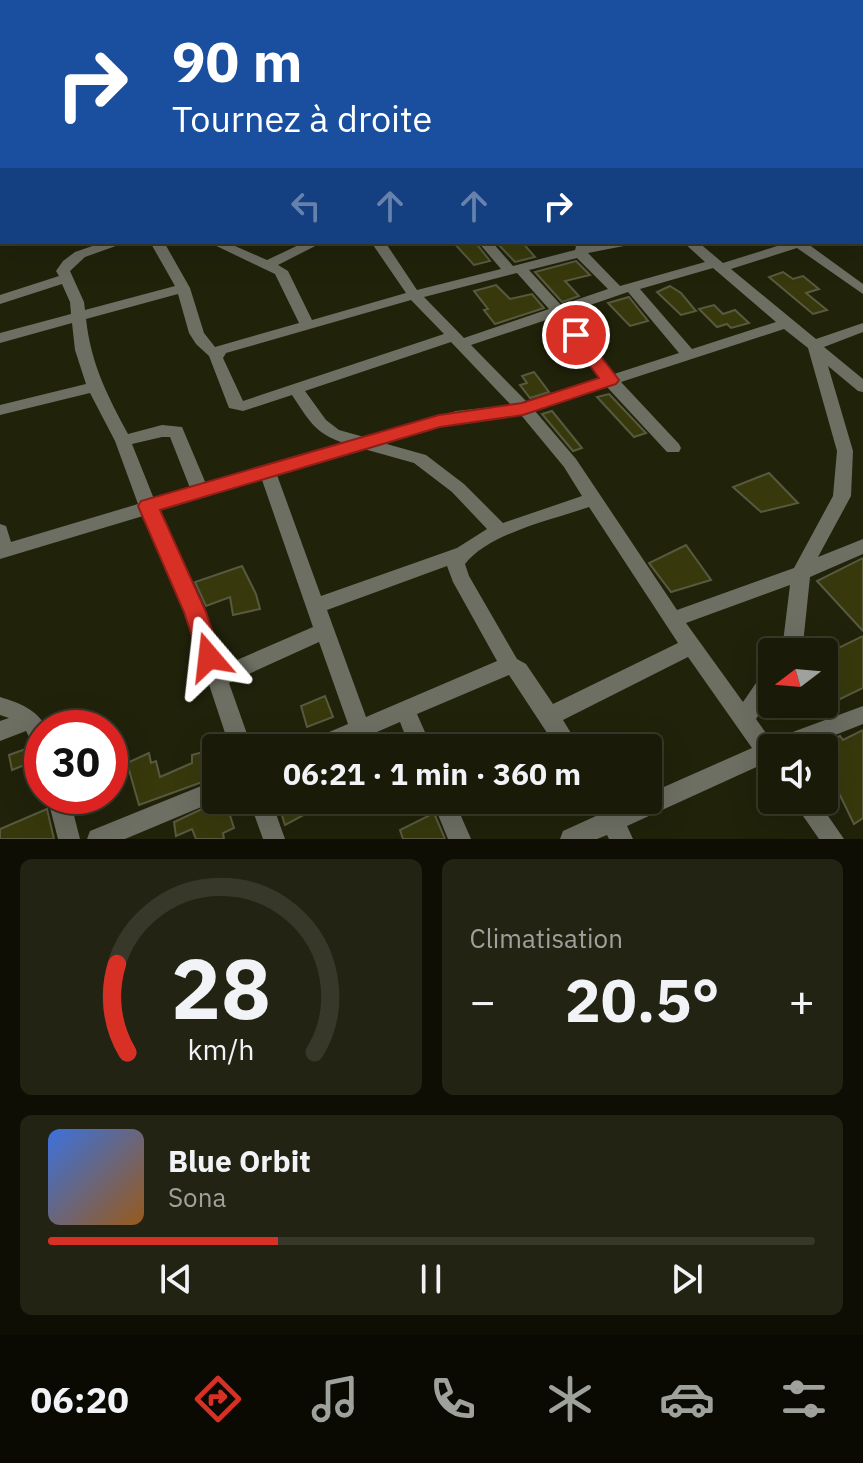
<!DOCTYPE html>
<html lang="fr">
<head>
<meta charset="utf-8">
<style>
  body { margin:0; font-family:"IBM Plex Sans",sans-serif; background:#222312; color:#f1f3f6; height:100vh; display:flex; flex-direction:column; font-size:30px; white-space:nowrap }
  * { box-sizing:border-box; margin:0 }
  p { font-size:26px; color:#9fa19c }
  .icon { flex:none; width:44px; height:44px; fill:none; stroke:currentColor; stroke-width:2; stroke-linecap:round; stroke-linejoin:round }
  .map { position:relative; height:839px; overflow:hidden }
  .drawer { display:flex; flex-direction:column; gap:20px; padding:20px; background:#0e0e04; flex:1 }
  .drawer>* { flex:none }
  .top-card { position:absolute; left:0px; top:0px; width:864px; height:244px; box-shadow:0 8px 32px #0002,0 0 0 2px #373829; background:#1a4fa0; color:#fff; overflow:hidden }
  .needle { width:52px; rotate:254deg }
  .fabs { position:absolute; left:758px; top:638px; display:grid; gap:16px }
  .fabs a { display:grid; place-items:center; width:80px; height:80px; border-radius:8px; background:#191a08; box-shadow:0 8px 32px #0002,0 0 0 2px #373829; font-size:40px }
  .speed { position:absolute; left:24px; top:710px; display:flex; gap:16px; font-size:40px; font-weight:700; text-align:center }
  .speed>* { display:grid; place-content:center; width:104px; height:104px; border-radius:50%; background:#191a08; box-shadow:0 8px 32px #0002,0 0 0 2px #373829; line-height:1 }
  .speed .limit { border:12px solid #d22; background:#fff; color:#111 }
  .pin { position:absolute; display:grid; place-items:center; width:68px; height:68px; color:#fff; margin:-34px; border:4px solid #fff; border-radius:50%; box-shadow:0 2px 8px #0007 }
  .me { position:absolute; width:88px; margin:-44px; rotate:343deg; stroke-linejoin:round; filter:drop-shadow(0 0 6px #0008) }
  .turn { display:flex; align-items:center; gap:28px; height:168px; padding:0 40px; font-size:36px }
  .turn .icon { width:104px; height:104px; stroke-width:2.5 }
  .turn b { display:block; font-size:56px; line-height:68px }
  .lanes { display:flex; align-items:center; height:76px; padding:0 40px; background:#0003; justify-content:center; gap:40px; direction:ltr }
  .lanes .off { opacity:.35 }
  .big { font-size:60px; font-weight:700; line-height:1.1 }
  .drawer .tile { flex:1; display:flex; flex-direction:column; justify-content:center; gap:12px; min-width:0; padding:0 28px; border-radius:12px; background:#222312 }
  .drawer .dial { align-items:center; gap:0 }
  .dial svg { height:208px; overflow:visible; fill:none; stroke:#373829; stroke-width:7; stroke-linecap:round; text-anchor:middle }
  .dial text { fill:#f1f3f6; stroke:none }
  .song { display:flex; align-items:center; gap:24px }
  .cover { width:96px; height:96px; border-radius:12px; background:linear-gradient(135deg,hsl(220 70% 55%),hsl(30 70% 35%)) }
  .played { height:8px; border-radius:4px; background:linear-gradient(90deg,#d93025 30%,#373829 30%) }
  .keys { display:flex; justify-content:space-around; direction:ltr }
  .heat { display:flex; justify-content:space-between; align-items:center; font-size:44px; direction:ltr }
  .drawer .tiles { flex:1; display:grid; gap:20px; grid-template-columns:1fr 1fr }
  .tile:last-child { grid-column:span 2 }
  .trip { position:absolute; left:202px; top:734px; width:460px; height:80px; border-radius:8px; background:#191a08; box-shadow:0 8px 32px #0002,0 0 0 2px #373829; font-weight:700; line-height:80px; text-align:center }
  .tabs { display:flex; height:128px; justify-content:space-around; align-items:center; background:#0a0a03; color:#9fa19c }
  .tabs .icon { width:56px; height:56px }
  .tabs .on { color:#d93025 }
  .tabs b { font-size:36px; color:#f1f3f6 }
  .map>svg:first-child { display:block }
  .building { fill:#37390c; stroke:#585a40; stroke-width:2 }
  .lines { fill:none; stroke-linecap:round; stroke-linejoin:round }
  .minor { fill:#6e6f63; fill-rule:evenodd }
  .route { fill:#d93025; stroke:#8d1f18; stroke-width:2 }
</style>
</head>
<body>
<div class="map">
<svg width="863" height="839" viewBox="0 0 863 839">
  <rect width="100%" height="100%" fill="#21220a"/>
  <g class="building">
    <polygon points="453,242 475,242 490,261 474,265"/>
    <polygon points="496,242 522,242 535,257 515,262"/>
    <polygon points="576,261 590,275 565,281 579,296 562,302 535,272"/>
    <polygon points="783,272 793,279 803,276 819,289 806,293 827,310 813,314 769,277"/>
    <polygon points="496,285 510,299 532,294 544,308 495,324 484,310 488,309 474,291"/>
    <polygon points="670,286 681,293 696,311 681,315 657,292"/>
    <polygon points="629,297 648,321 630,326 608,303"/>
    <polygon points="714,305 723,314 735,310 749,323 731,328 727,324 717,327 699,309"/>
    <polygon points="534,372 549,392 530,398 520,385 527,383 522,376"/>
    <polygon points="609,394 646,433 634,437 597,397"/>
    <polygon points="552,411 582,448 573,451 542,414"/>
    <polygon points="769,473 798,503 761,512 733,487"/>
    <polygon points="686,545 711,580 671,592 649,563"/>
    <polygon points="863,558 863,631 817,581"/>
    <polygon points="242,566 256,594 260,609 233,615 230,597 206,606 195,582"/>
    <polygon points="863,636 863,688 836,701 824,686 824,655"/>
    <polygon points="325,696 333,717 307,727 301,706"/>
    <polygon points="863,730 863,818 854,824 834,783 824,789 824,743 840,736 843,740"/>
    <polygon points="31,747 34,761 12,770 9,755"/>
    <polygon points="214,749 216,777 139,805 127,763 149,753 151,763 156,761 160,777 192,763 192,755"/>
    <polygon points="221,800 225,800 234,828 223,833 224,839 196,839 192,829 176,836 174,822"/>
    <polygon points="277,800 302,800 309,812 285,825"/>
    <polygon points="47,809 54,839 0,839 0,829"/>
    <polygon points="434,813 445,839 403,839 400,830"/>
  </g>
  <g class="lines">
    <g class="minor">
      <polygon points="45,0 55,0 43,2"/>
      <polygon points="146,0 171,0 144,2"/>
      <polygon points="184,0 194,0 195,2 185,2"/>
      <polygon points="207,0 217,0 205,2"/>
      <polygon points="245,0 255,0 244,2"/>
      <polygon points="296,0 306,0 295,2"/>
      <polygon points="348,0 358,0 347,2"/>
      <polygon points="401,0 411,0 400,2"/>
      <rect x="450" y="0" width="10" height="2"/>
      <polygon points="499,0 509,0 498,2"/>
      <polygon points="536,0 562,0 564,2 538,2"/>
      <polygon points="591,0 615,0 617,2 593,2"/>
      <polygon points="625,0 650,0 652,2 627,2"/>
      <polygon points="705,0 715,0 704,2"/>
      <rect x="772" y="0" width="10" height="2"/>
      <rect x="828" y="0" width="10" height="2"/>
      <rect x="862" y="29" width="1" height="6"/>
      <rect x="0" y="32" width="2" height="6"/>
      <polygon points="2,44 2,50 0,51 0,45"/>
      <polygon points="862,66 863,66 862,73"/>
      <rect x="862" y="86" width="1" height="6"/>
      <rect x="862" y="118" width="1" height="6"/>
      <rect x="0" y="134" width="2" height="7"/>
      <rect x="862" y="145" width="1" height="7"/>
      <rect x="0" y="183" width="2" height="8"/>
      <rect x="862" y="219" width="1" height="8"/>
      <path d="M104 242H127L85 257 70 271 84 302 85 310 175 286 150 242H164L190 288 204 333 215 347 299 323 275 274 208 242H226L267 260 305 242H323L278 265 288 271 312 320 406 293 371 242H385L417 290 501 269 478 242H492L513 266 575 250 576 247 572 242H586L588 245 631 242 629 245 588 253 620 286 705 262 683 242H698L723 263 790 242H810L808 244 863 284V294L797 248 731 269 816 339 863 323V332L824 347 863 379V392L858 391 828 366 853 451 851 496 818 557 863 539V554L810 577 803 644 799 652H778L783 642 790 585 686 623 743 702 765 670 772 667V693L756 719 771 740 863 706V724L802 748H772V769L763 764 627 826 633 839H609L607 835 597 839H560L563 831 596 816 588 800H611L616 808 634 800H648V794L752 748 688 657 563 720 580 748H557L509 675 417 714 432 748H410L400 722 340 748H305L308 741 348 724 319 642 229 683 252 748H230L185 612 143 516 0 559V524L6 526 11 542 138 504 115 441 90 393 0 415V405L86 384 75 350 72 323 0 343V333L71 314 70 302 62 284 0 304V295L59 276 56 271 63 261 75 252ZM577 258 608 289 561 305 529 270ZM713 268 776 322 692 349 640 289ZM517 273 549 309 464 338 424 297ZM628 292 679 353 614 374 567 313ZM178 294 189 333 196 344 209 356 229 408 243 411 292 395C308 419 315 434 344 443L206 484 182 427 162 425 128 434C107 395 91 364 86 319ZM411 300 444 334 243 401 223 358 226 353ZM555 317 601 378 527 402 471 345ZM784 329 808 348 837 451 833 496 794 568 677 610 576 459 535 411 607 387 667 452H679L681 448 679 444 621 382ZM451 342 511 405 456 411 364 437 339 430 326 420 305 391ZM521 415 564 467 582 496 503 523 464 484 426 455 383 443 456 421ZM162 437H170L190 488 154 499 132 444ZM364 449 414 463 452 492 487 529 457 548 321 596 277 475ZM262 480 313 627 223 666 205 612 159 511ZM589 507 678 643 553 704 526 664 517 659 469 576 465 564C489 533 552 520 589 507ZM447 566 453 582 497 661 366 717 327 610Z"/>
      <path d="M0 697C20 703 36 709 47 728H42V749L34 746 26 731 0 741V721L9 718 0 715Z"/>
      <polygon points="216,780 218,800 125,839 87,839 90,831"/>
      <polygon points="47,796 69,796 80,839 58,839"/>
      <polygon points="249,800 271,800 285,839 263,839"/>
      <polygon points="432,800 454,800 471,839 448,839"/>
      <polygon points="792,800 817,800 844,839 819,839"/>
    </g>
  </g>
  <polygon class="route" points="576,329 581,331 616,376 619,380 616,384 523,415 440,427 160,510 206,612 221,657 217,664 209,666 201,664 184,612 138,506 141,501 439,415 522,403 599,378 567,335"/>
</svg>
<div class="fabs">
<a><svg class="needle" viewBox="-14 -14 28 28"><path d="M0-13l5 13h-10z" fill="#e53935"/><path d="M0 13l5-13h-10z" fill="#9fa19c"/></svg></a>
<a><svg class="icon" aria-label="sound" viewBox="0 0 24 24"><path d="M4 9h4l5-4v14l-5-4H4zM17 9q2 3 0 6"/></svg></a>
</div>
<div class="speed"><div class="limit">30</div></div>
<div class="pin" style="left:576px;top:335px;background:#d93025"><svg class="icon" aria-label="arrive" viewBox="0 0 24 24"><path d="M6 21V4h12l-3 4 3 4H6"/></svg></div>
<svg class="me" style="left:209px;top:657px" viewBox="-20 -20 40 40"><path d="M0-17L14 15 0 8-14 15z" fill="#d93025" stroke="#fff" stroke-width="4"/></svg>
<div class="trip">06:21 · 1 min · 360 m</div>
<div class="top-card">
<div class="turn"><svg class="icon" aria-label="right" viewBox="0 0 24 24"><path d="M7 20v-9h11M14 6l5 5-5 5"/></svg><div><b>90 m</b>Tournez à droite</div></div>
<div class="lanes"><svg class="icon off" aria-label="left" viewBox="0 0 24 24"><path d="M17 20v-9H6M10 6l-5 5 5 5"/></svg><svg class="icon off" aria-label="ahead" viewBox="0 0 24 24"><path d="M12 20V5M6 11l6-6 6 6"/></svg><svg class="icon off" aria-label="ahead" viewBox="0 0 24 24"><path d="M12 20V5M6 11l6-6 6 6"/></svg><svg class="icon" aria-label="right" viewBox="0 0 24 24"><path d="M7 20v-9h11M14 6l5 5-5 5"/></svg></div>
</div>
</div>
<section class="drawer">
<div class="tiles">
<div class="tile dial"><svg viewBox="0 0 100 80">
<path d="M14 69A42 42 0 1 1 86 69"/>
<path d="M14 69A42 42 0 0 1 10 35" stroke="#d93025"/>
<text x="50" y="56" font-size="32" font-weight="700">28</text>
<text x="50" y="72" font-size="11">km/h</text>
</svg></div>
<div class="tile"><p>Climatisation</p>
<div class="heat"><a>−</a><b class="big">20.5°</b><a>+</a></div>
</div>
<div class="tile">
<div class="song"><i class="cover"></i><div><b>Blue Orbit</b><p>Sona</p></div></div>
<div class="played"></div>
<div class="keys"><svg class="icon" aria-label="previous" viewBox="0 0 24 24"><path d="M18 5L8 12l10 7zM5 5v14"/></svg><svg class="icon" aria-label="pause" viewBox="0 0 24 24"><path d="M8 5v14M16 5v14"/></svg><svg class="icon" aria-label="next" viewBox="0 0 24 24"><path d="M6 5l10 7-10 7zM19 5v14"/></svg></div>
</div>
</div>
</section>
<nav class="tabs">
<b>06:20</b>
<svg class="icon on" aria-label="directions" viewBox="0 0 24 24"><path d="M12 3l9 9-9 9-9-9zM9 14v-3h6M13 9l2 2-2 2"/></svg>
<svg class="icon" aria-label="music" viewBox="0 0 24 24"><path d="M9 18V5l10-2v13"/><circle cx="6" cy="18" r="3"/><circle cx="16" cy="16" r="3"/></svg>
<svg class="icon" aria-label="phone" viewBox="0 0 24 24"><path d="M5 4h4l2 5-3 2q2 4 5 5l2-3 5 2v4C11 20 4 13 5 4z"/></svg>
<svg class="icon" aria-label="climate" viewBox="0 0 24 24"><path d="M12 3v18M4 7l16 10M4 17L20 7"/></svg>
<svg class="icon" aria-label="car" viewBox="0 0 24 24"><path d="M5 17H2v-5l4-1 3-4h7l3 4 3 1v5h-3M9 17h6M6 11h13"/><circle cx="7" cy="17" r="2"/><circle cx="17" cy="17" r="2"/></svg>
<svg class="icon" aria-label="filters" viewBox="0 0 24 24"><path d="M4 7h16M4 17h16"/><circle cx="9" cy="7" r="2"/><circle cx="15" cy="17" r="2"/></svg>
</nav>
</body>
</html>
